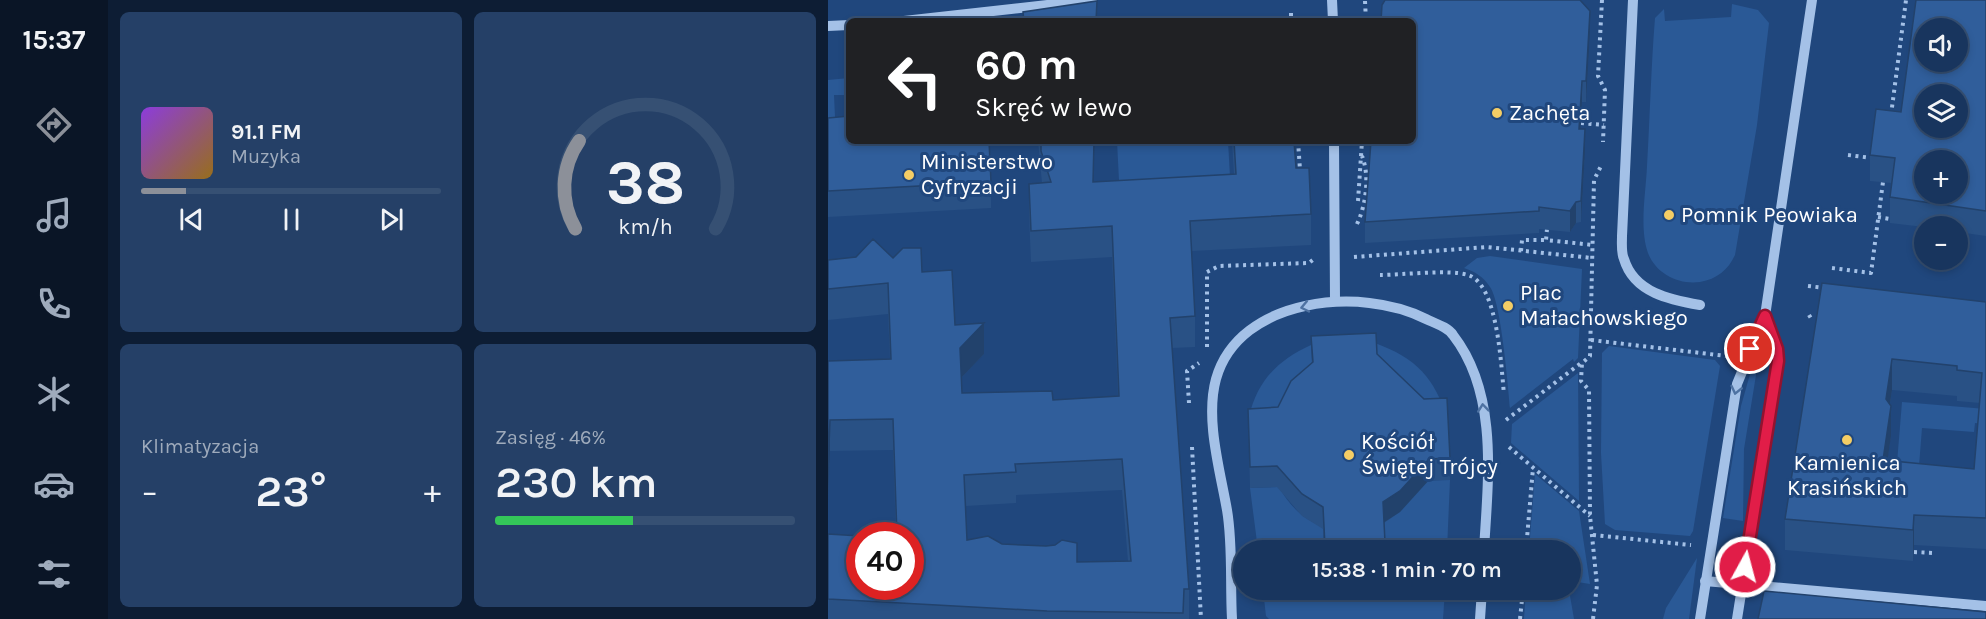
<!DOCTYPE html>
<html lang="pl">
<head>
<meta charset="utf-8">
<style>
  body { margin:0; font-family:Karla,sans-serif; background:#254067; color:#f1f3f6; height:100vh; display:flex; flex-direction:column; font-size:22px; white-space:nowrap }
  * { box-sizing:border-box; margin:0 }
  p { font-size:20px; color:#9fabbc }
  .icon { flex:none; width:33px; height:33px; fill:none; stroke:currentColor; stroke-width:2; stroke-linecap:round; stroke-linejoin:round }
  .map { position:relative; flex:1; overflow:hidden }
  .side { display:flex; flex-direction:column; gap:12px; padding:12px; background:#0d1d34; width:720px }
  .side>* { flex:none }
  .hud { position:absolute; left:18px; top:18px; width:570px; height:126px; border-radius:9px; box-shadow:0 3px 9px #0003,0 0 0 2px #365073; background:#202124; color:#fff; overflow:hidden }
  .buttons { position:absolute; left:1086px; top:18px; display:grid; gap:12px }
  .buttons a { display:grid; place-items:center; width:54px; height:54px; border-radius:50%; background:#18355e; box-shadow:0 3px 9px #0003,0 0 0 2px #365073; font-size:30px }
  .speed { position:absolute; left:18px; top:522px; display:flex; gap:12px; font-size:30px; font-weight:700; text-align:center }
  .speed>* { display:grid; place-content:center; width:78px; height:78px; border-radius:50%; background:#18355e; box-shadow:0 3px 9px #0003,0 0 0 2px #365073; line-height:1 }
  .speed .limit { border:9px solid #d22; background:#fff; color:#111 }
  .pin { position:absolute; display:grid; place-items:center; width:51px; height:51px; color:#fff; margin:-26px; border:3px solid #fff; border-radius:50%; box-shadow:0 2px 6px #0007 }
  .me { position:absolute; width:66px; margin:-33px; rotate:7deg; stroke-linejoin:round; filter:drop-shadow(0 0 4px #0008) }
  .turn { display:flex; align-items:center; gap:21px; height:126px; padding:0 30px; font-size:27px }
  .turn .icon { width:78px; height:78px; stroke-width:2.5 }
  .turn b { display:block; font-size:42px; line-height:51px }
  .big { font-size:45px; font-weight:600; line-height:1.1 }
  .side .tile { flex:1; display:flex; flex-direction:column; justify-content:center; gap:9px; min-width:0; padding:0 21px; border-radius:9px; background:#254067 }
  .side .dial { align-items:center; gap:0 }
  .dial svg { height:156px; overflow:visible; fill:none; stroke:#365073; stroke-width:7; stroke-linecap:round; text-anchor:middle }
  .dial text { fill:#f1f3f6; stroke:none }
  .song { display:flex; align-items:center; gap:18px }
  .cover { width:72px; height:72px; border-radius:9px; background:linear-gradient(135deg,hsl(270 70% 55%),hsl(40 70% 35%)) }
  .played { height:6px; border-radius:3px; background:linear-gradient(90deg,#8c9099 15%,#365073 15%) }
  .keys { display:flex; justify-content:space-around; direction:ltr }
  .heat { display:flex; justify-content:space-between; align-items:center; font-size:33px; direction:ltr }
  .charge { height:9px; border-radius:4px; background:linear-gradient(90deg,#34c759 46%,#365073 0) }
  .side .tiles { flex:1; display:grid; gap:12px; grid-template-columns:repeat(2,1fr) }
  .trip { position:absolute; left:405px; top:540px; width:348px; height:60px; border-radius:30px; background:#18355e; box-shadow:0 3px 9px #0003,0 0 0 2px #365073; font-weight:600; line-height:60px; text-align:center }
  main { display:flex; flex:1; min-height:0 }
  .tab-bar { display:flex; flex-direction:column; width:108px; justify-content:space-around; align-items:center; background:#0a1526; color:#9fabbc }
  .tab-bar .icon { width:42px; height:42px }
  .tab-bar .on { color:#8c9099 }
  .tab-bar b { font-size:27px; color:#f1f3f6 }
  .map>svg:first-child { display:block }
  .green { fill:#2a5996 }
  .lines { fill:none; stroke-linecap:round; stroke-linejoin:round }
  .path { stroke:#a4c1e7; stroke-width:4; stroke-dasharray:3 4.5; stroke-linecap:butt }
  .minor { stroke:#a4c1e7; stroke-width:10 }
  .wall { fill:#295185; fill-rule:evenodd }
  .shaded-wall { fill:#22426c }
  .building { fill:#305e9b; stroke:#22426c; stroke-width:1.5; fill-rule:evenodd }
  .oneway { stroke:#4e72a2 }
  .route-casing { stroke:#92132f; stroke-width:15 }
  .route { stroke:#e11d48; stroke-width:10 }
  .poi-dot { fill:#f4cd65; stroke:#20477d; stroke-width:2 }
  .labels { text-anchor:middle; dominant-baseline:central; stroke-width:6; stroke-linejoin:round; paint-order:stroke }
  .poi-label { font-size:22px; fill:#fff; stroke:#20477d; text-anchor:start }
</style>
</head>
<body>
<main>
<nav class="tab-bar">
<b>15:37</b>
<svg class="icon on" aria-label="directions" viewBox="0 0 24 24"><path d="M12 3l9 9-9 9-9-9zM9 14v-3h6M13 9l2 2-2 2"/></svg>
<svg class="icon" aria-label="music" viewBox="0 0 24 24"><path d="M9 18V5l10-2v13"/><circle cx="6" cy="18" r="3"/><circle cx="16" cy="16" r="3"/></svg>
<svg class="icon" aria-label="phone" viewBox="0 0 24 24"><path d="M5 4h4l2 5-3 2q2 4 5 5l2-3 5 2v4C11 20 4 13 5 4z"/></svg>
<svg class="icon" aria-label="climate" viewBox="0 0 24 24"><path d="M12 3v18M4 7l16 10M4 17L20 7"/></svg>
<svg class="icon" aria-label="car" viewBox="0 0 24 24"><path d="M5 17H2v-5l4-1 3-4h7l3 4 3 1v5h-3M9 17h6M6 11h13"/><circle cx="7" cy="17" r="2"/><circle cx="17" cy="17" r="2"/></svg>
<svg class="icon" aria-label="filters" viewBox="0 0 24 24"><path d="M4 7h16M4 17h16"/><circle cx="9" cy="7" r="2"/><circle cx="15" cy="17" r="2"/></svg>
</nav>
<section class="side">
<div class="tiles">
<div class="tile">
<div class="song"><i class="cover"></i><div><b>91.1 FM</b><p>Muzyka</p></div></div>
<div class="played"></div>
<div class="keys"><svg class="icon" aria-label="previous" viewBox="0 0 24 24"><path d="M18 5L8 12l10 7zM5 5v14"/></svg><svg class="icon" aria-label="pause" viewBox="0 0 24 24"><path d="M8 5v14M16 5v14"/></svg><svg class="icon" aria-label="next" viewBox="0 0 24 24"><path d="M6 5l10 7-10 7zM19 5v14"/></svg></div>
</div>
<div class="tile dial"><svg viewBox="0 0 100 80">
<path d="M14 69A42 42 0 1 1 86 69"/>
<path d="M14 69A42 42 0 0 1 16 24" stroke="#8c9099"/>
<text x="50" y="56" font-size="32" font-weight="700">38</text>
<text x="50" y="72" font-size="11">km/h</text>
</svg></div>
<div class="tile"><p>Klimatyzacja</p>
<div class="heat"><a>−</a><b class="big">23°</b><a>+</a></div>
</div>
<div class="tile"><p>Zasięg · 46%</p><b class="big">230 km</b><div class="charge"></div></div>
</div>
</section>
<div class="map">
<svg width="1158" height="619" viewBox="0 0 1158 619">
  <rect width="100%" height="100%" fill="#20477d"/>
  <g class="green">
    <path d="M904 4 930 10 941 23 929 125 907 255C900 270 889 279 872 282 851 285 828 274 820 253 811 228 818 192 819 166 822 117 823 67 827 18L836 9 837 21 903 17Z"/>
    <polygon points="21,78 21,95 6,95 7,117 0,118 0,80"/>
    <polygon points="289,141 400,141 403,195 292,200"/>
    <path d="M662 256 754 269 750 358 746 362 745 359 682 408C680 385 673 302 662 287 655 276 647 272 636 268L649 258Z"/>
    <path d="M547 343C588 358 607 378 619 419L549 380Z"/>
    <path d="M483 345 485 382 455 415 421 417C429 381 450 360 483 345Z"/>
    <polygon points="781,346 887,360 892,366 865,531 862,536 787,530 777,524 773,453 774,353"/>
    <polygon points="927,366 929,369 916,449 915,521 895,518 913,406 924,367"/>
    <polygon points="750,373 751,501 683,443 684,424"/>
    <polygon points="1074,402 1158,409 1157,424 1147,423 1146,432 1094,428 1091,466 1068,475"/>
    <polygon points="707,474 751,511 762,584 743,581 742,550 701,550"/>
    <path d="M622 480 619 550H556L555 523C573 511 584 501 592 481Z"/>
    <path d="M451 487C461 505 475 520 495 526L496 550H430L422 488Z"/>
    <polygon points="869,558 861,619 835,619 838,608"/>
    <polygon points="435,590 617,590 615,619 441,619 438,616"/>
    <polygon points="698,590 741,590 746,619 696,619"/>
  </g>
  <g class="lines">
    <g class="path">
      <polyline points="774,0 770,76 777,90 775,142"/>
      <polyline points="537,1 538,21"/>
      <polyline points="463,13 463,21"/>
      <polyline points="1063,115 1078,0"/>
      <polyline points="753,123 776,125"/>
      <polyline points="470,141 472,170"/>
      <polyline points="1020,155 1044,158"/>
      <polyline points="530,201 534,141"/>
      <polyline points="1050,217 1062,219"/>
      <path d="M529 224C538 205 542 176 534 156"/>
      <polyline points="719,229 718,240 765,245"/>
      <polyline points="693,251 694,240 718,240"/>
      <polyline points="526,257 659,247 764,258"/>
      <polyline points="1004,268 1043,273 1055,182"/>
      <path d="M552 275C575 275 620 269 640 275 670 284 673 366 676 394"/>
      <polyline points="980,286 997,288"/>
      <polyline points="981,315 984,320"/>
      <polyline points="763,340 898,356"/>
      <polyline points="379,347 379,272 391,266 481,263 486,259"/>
      <polyline points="361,403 359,371 371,363"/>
      <polyline points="678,420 753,363"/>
      <polyline points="364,447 373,619"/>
      <polyline points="681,447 762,516"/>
      <polyline points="765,535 863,545"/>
      <polyline points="698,550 705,468"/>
      <polyline points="1086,552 1106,553"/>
      <polyline points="692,619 695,590"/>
      <polyline points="765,619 769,585 762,516 761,390 753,381 754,363 762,356 766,180 774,164"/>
    </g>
    <g class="minor">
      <polyline points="504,0 505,21"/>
      <path d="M805 0 794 236C794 243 793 253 796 259 806 293 843 300 872 305"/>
      <polyline points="76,21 264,0"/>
      <polyline points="0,26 21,25"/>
      <polyline points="506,141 507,300"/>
      <polyline points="877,581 1158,606"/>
      <path d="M404 619C402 584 405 545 399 510 392 470 377 419 388 379 411 297 534 286 598 319 606 323 620 327 625 335 671 394 660 480 656 550"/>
      <polyline points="652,619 654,590"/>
      <polyline points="872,619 909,384 937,316 984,0"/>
      <polyline points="909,619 950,361 949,349 937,316"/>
    </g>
  </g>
  <g class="wall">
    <polygon points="1158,0 1158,236 1130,232 1130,226 1096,226 1096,227 1062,223 1062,197 1064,183 1042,181 1042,155 1073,112"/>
    <polygon points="762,32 758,102 754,102 752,129 757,151 753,222 748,223 742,232 711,229 711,233 537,243 537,222"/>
    <polygon points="0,118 163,182 163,208 0,217"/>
    <path d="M210 141H266L265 182 406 174 404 141H466L468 168 483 214V245L364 251 367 316V347L344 348 361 589V619H0V534L32 586 82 536H68L65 450 2 451 0 500V361L62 359 60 314 0 320V260L65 258 94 272 127 325 156 354 133 378 134 393 225 400 290 396 284 257 203 262 201 215V184L214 183ZM294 490 300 561 249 562 218 546 174 544 139 540 138 506 188 503V495Z"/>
    <path d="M994 283 1158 302V549L1086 545 1085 561 957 550V519ZM1064 390 1129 396V401L1152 403 1146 469 1059 461 1063 436 1062 404Z"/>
    <polygon points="483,336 549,354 622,458 622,480 601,480 572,512 556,523 557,550 496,550 495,529 474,516 449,487 422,488 420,409 450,407 484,363"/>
  </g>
  <g class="shaded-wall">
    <polygon points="762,11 762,32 758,102 758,81"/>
    <polygon points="754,81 754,102 751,150 751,129"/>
    <polygon points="757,129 757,151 753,222 753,201"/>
    <polygon points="748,202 748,223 742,232 742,211"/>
    <polygon points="156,323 156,354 132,379 132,348"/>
    <polygon points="1064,359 1064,390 1058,429 1058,399"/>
    <polygon points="1063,406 1063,436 1055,491 1055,460"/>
    <polygon points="2,420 2,451 0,500 0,470"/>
    <polygon points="601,459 601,480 572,512 555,523 555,502"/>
    <polygon points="1086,515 1086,545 1085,561 1085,530"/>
  </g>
  <g class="building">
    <polygon points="557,0 752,0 762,11 758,81 754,81 751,129 757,129 753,201 748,202 742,211 711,207 711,211 537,222 543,141 585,141 585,21 553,21 554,5"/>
    <path d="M1088 0H1158V211L1062 197 1067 158 1042 155 1048 109 1073 112ZM1096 28H1130V62H1096ZM1096 94H1130V128H1096ZM1096 160H1130V194H1096Z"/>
    <polygon points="269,1 268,21 196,21 195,12"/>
    <polygon points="457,19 457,21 421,21"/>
    <polygon points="21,116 21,141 161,141 163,182 0,191 0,118"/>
    <path d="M213 141H266L265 182 408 174 406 141H466L468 168H481L483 214 362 221 367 316 342 318 361 589H356L355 613 219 611 0 599V534L32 536V586H82V536H69L65 419 2 420 0 470V361L63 359 60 283 0 289V260L28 257 45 239 65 258 75 248H93L94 272 124 270 127 325 156 323 132 348 134 393 224 391 225 400 291 396 284 226 203 231 201 184 223 182 213 151ZM294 459 303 561 249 562V543L234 540 227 545 218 546 174 544 160 536 139 540 136 475 188 472 187 464Z"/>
    <path d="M994 283 1158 302V518L1086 515 1085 530 957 519ZM1064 359 1129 366V370L1154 373 1146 469 1055 460 1063 406 1058 399Z"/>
    <polygon points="548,333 549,354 596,399 619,398 622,458 601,459 572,491 555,502 557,542 497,546 495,507 474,494 449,466 422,467 420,409 450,407 463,381 485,362 483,336"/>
    <polygon points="936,591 1158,612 1158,619 930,619"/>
  </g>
  <defs><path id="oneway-chevron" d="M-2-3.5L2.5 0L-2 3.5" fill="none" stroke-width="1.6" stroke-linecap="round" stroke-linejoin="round" transform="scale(1.5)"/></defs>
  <g class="oneway">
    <use href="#oneway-chevron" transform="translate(477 307) rotate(168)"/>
    <use href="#oneway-chevron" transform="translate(908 390) rotate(103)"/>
    <use href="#oneway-chevron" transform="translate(655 408) rotate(-96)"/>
  </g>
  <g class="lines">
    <g class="route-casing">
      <polyline id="route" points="917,567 950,361 949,349 937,316 922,349"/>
    </g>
    <use href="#route" class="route"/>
  </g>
  <g class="poi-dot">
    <circle cx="669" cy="113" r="6"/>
    <circle cx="81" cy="175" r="6"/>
    <circle cx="841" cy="215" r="6"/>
    <circle cx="680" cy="306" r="6"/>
    <circle cx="1019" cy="440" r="6"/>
    <circle cx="521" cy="455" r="6"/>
  </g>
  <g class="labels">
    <g class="poi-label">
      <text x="681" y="113">Zachęta</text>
      <text x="93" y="162">Ministerstwo<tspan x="93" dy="25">Cyfryzacji</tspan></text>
      <text x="853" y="215">Pomnik Peowiaka</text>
      <text x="692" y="293">Plac<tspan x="692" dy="25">Małachowskiego</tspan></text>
      <text x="533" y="442">Kościół<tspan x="533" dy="25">Świętej Trójcy</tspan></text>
      <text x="1019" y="463" text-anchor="middle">Kamienica<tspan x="1019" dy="25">Krasińskich</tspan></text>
    </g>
  </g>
</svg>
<div class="buttons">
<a><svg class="icon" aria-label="sound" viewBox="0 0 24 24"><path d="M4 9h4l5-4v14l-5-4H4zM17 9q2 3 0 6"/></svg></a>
<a><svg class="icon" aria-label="layers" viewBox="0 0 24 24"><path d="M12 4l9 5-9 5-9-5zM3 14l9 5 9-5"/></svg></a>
<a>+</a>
<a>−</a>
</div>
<div class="speed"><div class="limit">40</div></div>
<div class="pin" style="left:922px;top:349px;background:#d93025"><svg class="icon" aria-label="arrive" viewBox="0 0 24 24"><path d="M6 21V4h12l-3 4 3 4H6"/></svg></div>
<svg class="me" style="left:917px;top:567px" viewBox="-20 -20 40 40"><circle r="17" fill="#e11d48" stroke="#fff" stroke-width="3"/><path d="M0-11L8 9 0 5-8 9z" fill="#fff"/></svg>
<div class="trip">15:38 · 1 min · 70 m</div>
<div class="hud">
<div class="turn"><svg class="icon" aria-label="left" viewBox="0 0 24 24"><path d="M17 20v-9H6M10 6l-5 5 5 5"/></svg><div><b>60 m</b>Skręć w lewo</div></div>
</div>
</div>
</main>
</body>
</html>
